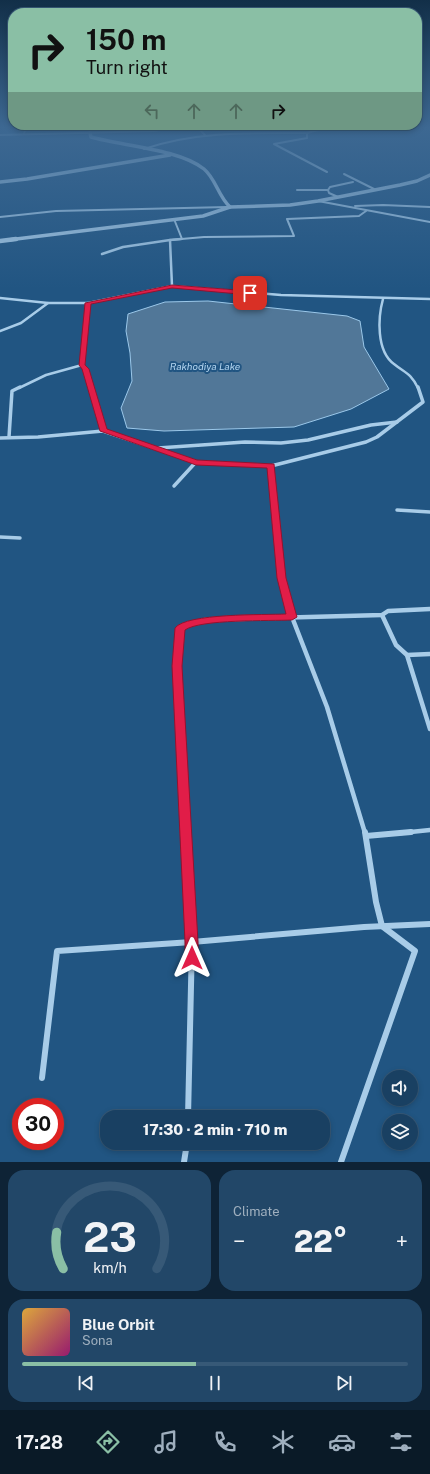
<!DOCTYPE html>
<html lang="en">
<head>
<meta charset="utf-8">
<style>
  body { margin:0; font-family:"Public Sans",sans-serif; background:#224768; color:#f1f3f6; height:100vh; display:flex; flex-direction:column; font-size:15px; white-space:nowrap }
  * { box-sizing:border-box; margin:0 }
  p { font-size:13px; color:#9fafbe }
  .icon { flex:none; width:22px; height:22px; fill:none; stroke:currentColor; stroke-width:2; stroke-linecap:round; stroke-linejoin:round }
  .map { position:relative; height:1162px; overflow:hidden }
  .details { display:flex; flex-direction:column; gap:8px; padding:8px; background:#0e2336; flex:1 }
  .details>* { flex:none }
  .banner { position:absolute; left:8px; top:8px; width:414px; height:122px; border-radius:16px; box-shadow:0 2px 6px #0003,0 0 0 1px #375977; background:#8abfa5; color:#111; overflow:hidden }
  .controls { position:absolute; left:382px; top:1070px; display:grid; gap:8px }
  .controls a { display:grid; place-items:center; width:36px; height:36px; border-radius:50%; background:#194062; box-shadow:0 2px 6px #0003,0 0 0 1px #375977; font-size:20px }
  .speed { position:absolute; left:12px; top:1098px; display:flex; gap:8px; font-size:20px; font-weight:700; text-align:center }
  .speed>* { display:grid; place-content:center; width:52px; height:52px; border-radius:50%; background:#194062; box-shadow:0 2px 6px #0003,0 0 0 1px #375977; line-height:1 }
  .speed .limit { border:6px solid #d22; background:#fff; color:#111 }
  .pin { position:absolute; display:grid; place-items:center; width:34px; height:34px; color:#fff; margin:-17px; border-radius:8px; box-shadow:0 2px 6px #0006 }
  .me { position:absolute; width:44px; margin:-22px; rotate:0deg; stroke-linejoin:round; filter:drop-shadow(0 0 3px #0008) }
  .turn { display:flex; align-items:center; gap:14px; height:84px; padding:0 12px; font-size:18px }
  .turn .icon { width:52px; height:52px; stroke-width:2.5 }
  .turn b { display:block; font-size:28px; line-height:34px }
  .lanes { display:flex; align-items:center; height:38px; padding:0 12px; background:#0003; justify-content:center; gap:20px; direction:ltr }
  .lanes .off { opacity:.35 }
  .big { font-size:30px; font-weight:800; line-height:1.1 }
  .details .card { flex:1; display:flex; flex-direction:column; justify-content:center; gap:6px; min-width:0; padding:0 14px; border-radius:16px; background:#224768 }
  .details .dial { align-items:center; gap:0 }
  .dial svg { height:104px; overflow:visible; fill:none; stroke:#375977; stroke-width:7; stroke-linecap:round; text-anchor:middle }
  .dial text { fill:#f1f3f6; stroke:none }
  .song { display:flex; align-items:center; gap:12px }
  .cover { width:48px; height:48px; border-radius:6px; background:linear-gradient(135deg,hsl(40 70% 55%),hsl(320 70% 35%)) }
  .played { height:4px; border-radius:2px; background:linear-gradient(90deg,#8abfa5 45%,#375977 45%) }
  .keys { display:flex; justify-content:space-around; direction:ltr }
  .heat { display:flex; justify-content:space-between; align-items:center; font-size:22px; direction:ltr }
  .details .tiles { flex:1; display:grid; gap:8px; grid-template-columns:1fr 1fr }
  .card:last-child { grid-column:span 2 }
  .trip { position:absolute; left:100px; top:1110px; width:230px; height:40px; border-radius:16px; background:#194062; box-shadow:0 2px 6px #0003,0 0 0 1px #375977; font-weight:800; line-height:40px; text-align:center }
  .tabs { display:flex; height:64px; justify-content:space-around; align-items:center; background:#0a1a27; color:#9fafbe }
  .tabs .icon { width:28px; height:28px }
  .tabs .on { color:#8abfa5 }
  .tabs b { font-size:18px; color:#f1f3f6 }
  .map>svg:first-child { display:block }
  .water { fill:#517798; stroke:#9bc8ea }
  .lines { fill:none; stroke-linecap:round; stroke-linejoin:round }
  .minor-far4 { stroke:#a8cce8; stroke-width:2 }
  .minor-far3 { stroke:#a8cce8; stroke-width:2.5 }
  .minor-far2 { stroke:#a8cce8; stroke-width:3.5 }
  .minor-far1 { stroke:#a8cce8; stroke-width:4.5 }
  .minor { stroke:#a8cce8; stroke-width:6 }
  .tertiary-far1 { stroke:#a8cce8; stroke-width:3.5 }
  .tertiary { stroke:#a8cce8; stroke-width:4.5 }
  .route { fill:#e11d48; stroke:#92132f }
  .labels { text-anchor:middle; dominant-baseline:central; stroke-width:4; stroke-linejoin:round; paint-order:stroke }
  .far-water-label { font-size:10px; font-style:italic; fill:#b3d5f0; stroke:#215582 }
</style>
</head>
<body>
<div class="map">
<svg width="430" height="1162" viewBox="0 0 430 1162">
  <rect width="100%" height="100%" fill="#215582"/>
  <polygon class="water" points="208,301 347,316 360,321 364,347 389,389 351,409 294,427 164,431 127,428 121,408 132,381 130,353 126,331 128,314 165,302"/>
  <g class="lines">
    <g class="minor-far4">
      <polyline points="197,127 205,135"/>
      <polyline points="24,134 26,127"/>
      <polyline points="0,135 155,131 173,127"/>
      <path d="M144 149C197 131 252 133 307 133"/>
      <polyline points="327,172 274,144 307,138 307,133 329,127"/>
      <polyline points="344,174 374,189"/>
      <polyline points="297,190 328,190"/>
      <polyline points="338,197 329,193 328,190 330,187 353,182"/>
      <polyline points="318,201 430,222"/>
      <polyline points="355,206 383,205 430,207"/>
      <polyline points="0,217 56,211 227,207"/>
      <polyline points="174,219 182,239"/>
      <polyline points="170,240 204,237 294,236 287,219 359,216 366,211"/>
    </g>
    <g class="minor-far3">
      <polyline points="170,240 181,239"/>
      <polyline points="102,254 123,247 170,240 172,286"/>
      <polyline points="0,298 48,303 88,303 172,286 281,295 430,299"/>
      <path d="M383 299C378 317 376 351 394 364 405 373 411 373 418 388"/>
      <polyline points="88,303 82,365 85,369 90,388"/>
      <polyline points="0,331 21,323 48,303"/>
      <polyline points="19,388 46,375 82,365"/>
    </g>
    <g class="minor-far2">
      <polyline points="90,387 103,431"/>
      <polyline points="9,437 12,391 20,387"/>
      <polyline points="0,438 38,437 103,431 196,462 271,466 366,442 377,437 423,402 418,387"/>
      <polyline points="158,448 245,442 281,443 308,440 371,425 397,422"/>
      <polyline points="271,466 282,581"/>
      <polyline points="174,486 196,462"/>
      <polyline points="397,510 430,512"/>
      <polyline points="0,537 20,538"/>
    </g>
    <g class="minor-far1">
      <polyline points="281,580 292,617 327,707 365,833"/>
      <polyline points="382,615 396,645 407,655 430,729"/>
      <polyline points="407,655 430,654"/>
      <polyline points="186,833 177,666 180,628 187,624 205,620 382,615 388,611 430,609"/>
      <polyline points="401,833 430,830"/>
    </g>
    <g class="minor">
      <polyline points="186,832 192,942 364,927 430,924"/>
      <polyline points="366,836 411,832"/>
      <polyline points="42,1078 57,951 192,942 188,1117"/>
      <polyline points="184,1162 187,1143"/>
      <polyline points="341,1162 415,951 382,926 376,902 365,832"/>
    </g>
    <g class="tertiary-far1">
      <path d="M90 133 91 137C123 146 179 149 204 169 216 179 218 196 230 207"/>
      <polyline points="0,182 27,179 170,155"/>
      <polyline points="8,240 203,216 230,207 290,205 318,201 400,185 417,181 430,175"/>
    </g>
    <polyline class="tertiary" points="0,241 16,239"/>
  </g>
  <linearGradient id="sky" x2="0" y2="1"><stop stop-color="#122f48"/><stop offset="0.44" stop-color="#3d6892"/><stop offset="1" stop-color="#3d6892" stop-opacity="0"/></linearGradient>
  <rect width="430" height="289" fill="url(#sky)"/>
  <path class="route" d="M172 285 250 291 253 293 250 295 172 288 91 304 85 365 89 369 107 429 197 460 274 464 286 578 297 617 292 620C270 621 200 619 185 630L182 666 198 942V958L196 962 192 964 187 962 185 958V942L172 666 175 628C186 613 265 615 286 614L277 578 267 468 196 465 100 431 82 369 79 365 85 303Z"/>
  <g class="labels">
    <g class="far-water-label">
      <text x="205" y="366">Rakhodiya Lake</text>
    </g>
  </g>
</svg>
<div class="controls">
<a><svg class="icon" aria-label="sound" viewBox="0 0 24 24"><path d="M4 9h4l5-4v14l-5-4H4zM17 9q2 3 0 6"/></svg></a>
<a><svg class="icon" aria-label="layers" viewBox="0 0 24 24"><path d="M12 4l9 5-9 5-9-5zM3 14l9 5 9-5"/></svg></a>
</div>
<div class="speed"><div class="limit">30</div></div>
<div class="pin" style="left:250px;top:293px;background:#d93025"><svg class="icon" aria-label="arrive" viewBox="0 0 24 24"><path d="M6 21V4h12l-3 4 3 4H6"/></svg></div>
<svg class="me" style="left:192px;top:958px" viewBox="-20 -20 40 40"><path d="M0-17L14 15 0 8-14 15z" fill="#e11d48" stroke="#fff" stroke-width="4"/></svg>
<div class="trip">17:30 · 2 min · 710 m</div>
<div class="banner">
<div class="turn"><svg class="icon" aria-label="right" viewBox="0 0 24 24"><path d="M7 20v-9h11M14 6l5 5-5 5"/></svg><div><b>150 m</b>Turn right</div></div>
<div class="lanes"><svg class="icon off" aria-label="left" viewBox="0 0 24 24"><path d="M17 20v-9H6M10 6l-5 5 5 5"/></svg><svg class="icon off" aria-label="ahead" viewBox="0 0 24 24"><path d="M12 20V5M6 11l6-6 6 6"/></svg><svg class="icon off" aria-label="ahead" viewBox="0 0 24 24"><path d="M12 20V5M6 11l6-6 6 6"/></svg><svg class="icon" aria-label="right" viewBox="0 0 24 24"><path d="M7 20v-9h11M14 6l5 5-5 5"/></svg></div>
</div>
</div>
<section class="details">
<div class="tiles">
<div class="card dial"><svg viewBox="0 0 100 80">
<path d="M14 69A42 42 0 1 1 86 69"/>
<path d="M14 69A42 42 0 0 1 9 41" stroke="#8abfa5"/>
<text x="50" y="56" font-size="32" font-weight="700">23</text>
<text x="50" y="72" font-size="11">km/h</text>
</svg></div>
<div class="card"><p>Climate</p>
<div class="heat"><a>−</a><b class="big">22°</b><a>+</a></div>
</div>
<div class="card">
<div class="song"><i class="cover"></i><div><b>Blue Orbit</b><p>Sona</p></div></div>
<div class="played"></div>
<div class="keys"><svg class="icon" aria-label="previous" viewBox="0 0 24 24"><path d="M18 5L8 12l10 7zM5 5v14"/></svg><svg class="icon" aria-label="pause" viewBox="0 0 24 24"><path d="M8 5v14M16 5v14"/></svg><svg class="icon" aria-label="next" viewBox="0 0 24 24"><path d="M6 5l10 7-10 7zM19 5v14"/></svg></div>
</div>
</div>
</section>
<nav class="tabs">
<b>17:28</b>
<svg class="icon on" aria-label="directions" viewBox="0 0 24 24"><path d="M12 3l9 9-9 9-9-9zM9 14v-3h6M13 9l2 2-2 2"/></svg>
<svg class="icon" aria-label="music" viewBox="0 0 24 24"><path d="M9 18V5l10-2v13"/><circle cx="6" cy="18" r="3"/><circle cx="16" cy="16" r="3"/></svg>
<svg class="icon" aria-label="phone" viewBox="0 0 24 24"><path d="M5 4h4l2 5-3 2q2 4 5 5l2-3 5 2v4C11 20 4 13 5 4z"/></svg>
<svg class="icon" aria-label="climate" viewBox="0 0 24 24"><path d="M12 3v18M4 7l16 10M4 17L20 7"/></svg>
<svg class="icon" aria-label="car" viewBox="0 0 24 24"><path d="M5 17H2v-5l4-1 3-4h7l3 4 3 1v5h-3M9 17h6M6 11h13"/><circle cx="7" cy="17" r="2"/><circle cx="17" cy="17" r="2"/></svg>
<svg class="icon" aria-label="filters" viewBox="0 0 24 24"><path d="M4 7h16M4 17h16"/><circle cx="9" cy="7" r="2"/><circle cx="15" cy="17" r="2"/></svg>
</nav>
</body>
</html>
